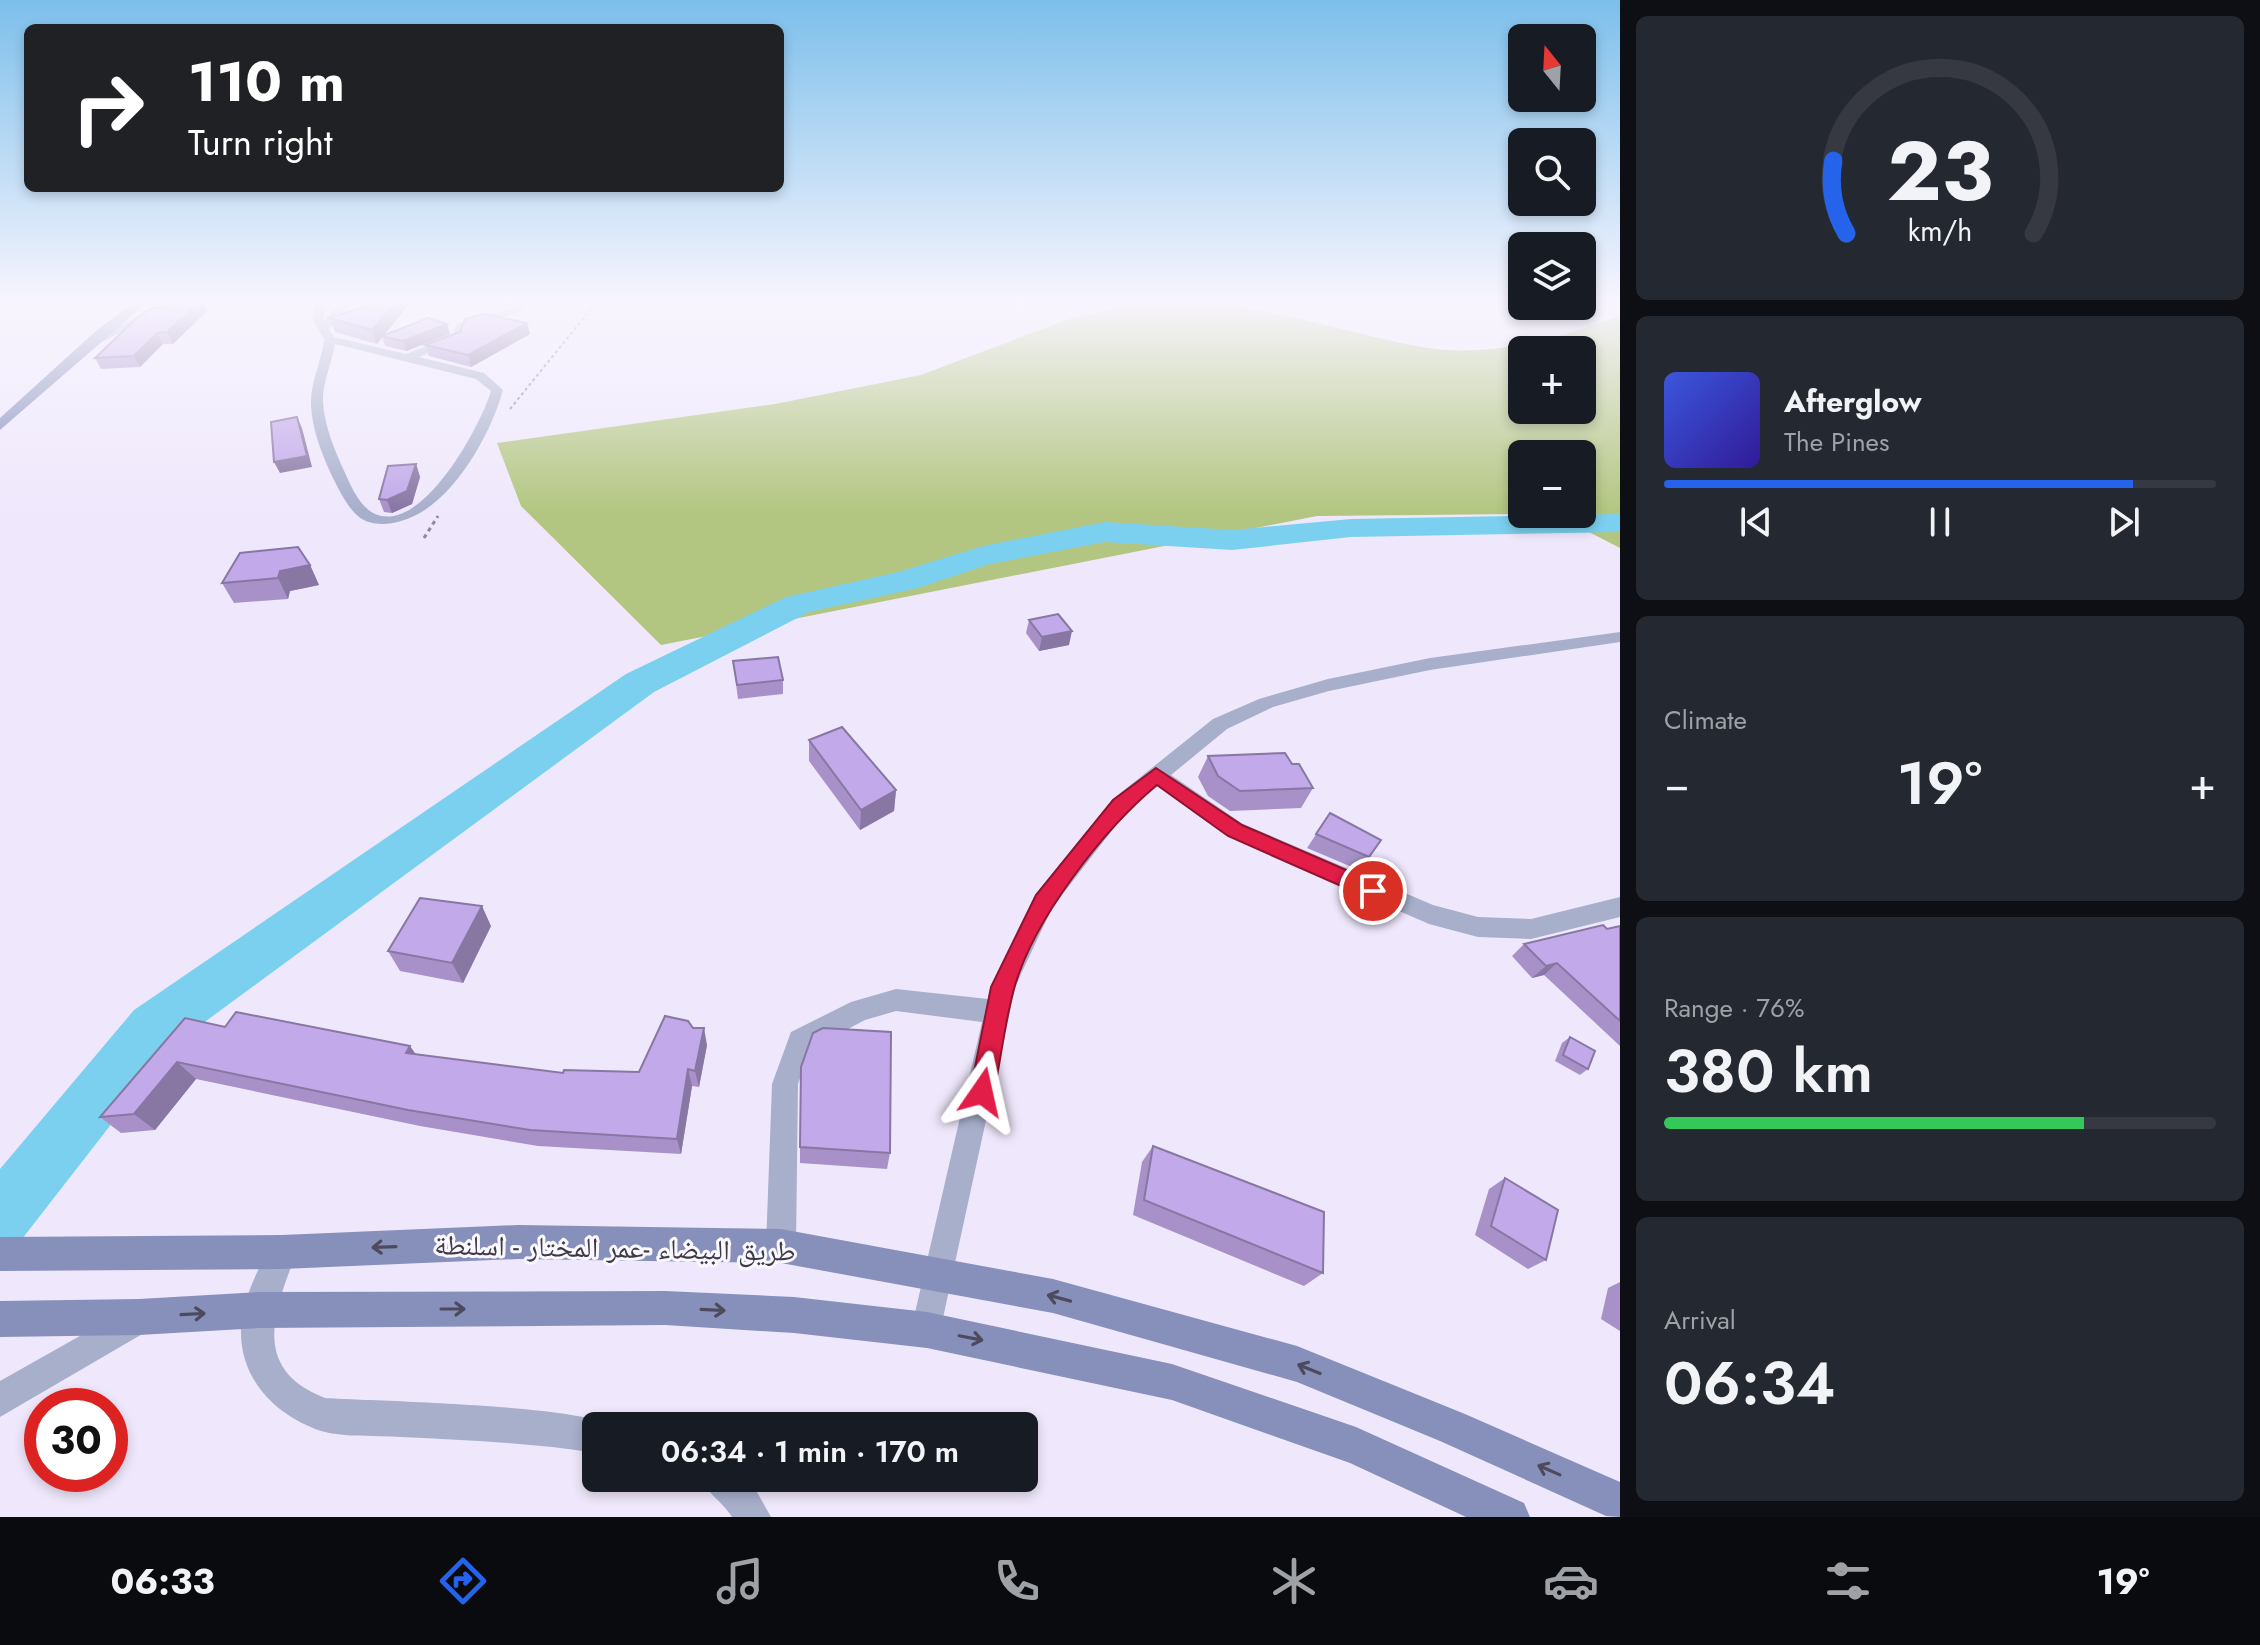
<!DOCTYPE html>
<html lang="en">
<head>
<meta charset="utf-8">
<style>
  body { margin:0; font-family:Jost,"Noto Naskh Arabic",sans-serif; background:#242831; color:#f1f3f6; height:100vh; display:flex; flex-direction:column; font-size:30px; white-space:nowrap }
  * { box-sizing:border-box; margin:0 }
  p { font-size:26px; color:#9ea1a6 }
  .icon { flex:none; width:44px; height:44px; fill:none; stroke:currentColor; stroke-width:2; stroke-linecap:round; stroke-linejoin:round }
  .map { position:relative; flex:1; overflow:hidden }
  .sheet { display:flex; flex-direction:column; gap:16px; padding:16px; background:#0d0f14; width:640px }
  .sheet>* { flex:none }
  .guide { position:absolute; left:24px; top:24px; width:760px; height:168px; border-radius:12px; box-shadow:0 4px 12px #0003; background:#202124; color:#fff; overflow:hidden }
  .needle { width:52px; rotate:342deg }
  .tools { position:absolute; left:1508px; top:24px; display:grid; gap:16px }
  .tools a { display:grid; place-items:center; width:88px; height:88px; border-radius:12px; background:#171b24; box-shadow:0 4px 12px #0003; font-size:40px }
  .speed { position:absolute; left:24px; top:1388px; display:flex; gap:16px; font-size:40px; font-weight:700; text-align:center }
  .speed>* { display:grid; place-content:center; width:104px; height:104px; border-radius:50%; background:#171b24; box-shadow:0 4px 12px #0003; line-height:1 }
  .speed .limit { border:12px solid #d22; background:#fff; color:#111 }
  .pin { position:absolute; display:grid; place-items:center; width:68px; height:68px; color:#fff; margin:-34px; border:4px solid #fff; border-radius:50%; box-shadow:0 2px 8px #0007 }
  .me { position:absolute; width:88px; margin:-44px; rotate:11deg; stroke-linejoin:round; filter:drop-shadow(0 0 6px #0008) }
  .turn { display:flex; align-items:center; gap:28px; height:168px; padding:0 32px; font-size:36px }
  .turn .icon { width:104px; height:104px; stroke-width:2.5 }
  .turn b { display:block; font-size:56px; line-height:68px }
  .big { font-size:60px; font-weight:600; line-height:1.1 }
  .sheet .tile { flex:1; display:flex; flex-direction:column; justify-content:center; gap:12px; min-width:0; padding:0 28px; border-radius:12px; background:#242831 }
  .sheet .dial { align-items:center; gap:0 }
  .dial svg { height:208px; overflow:visible; fill:none; stroke:#363941; stroke-width:7; stroke-linecap:round; text-anchor:middle }
  .dial text { fill:#f1f3f6; stroke:none }
  .song { display:flex; align-items:center; gap:24px }
  .cover { width:96px; height:96px; border-radius:12px; background:linear-gradient(135deg,hsl(230 70% 55%),hsl(250 70% 35%)) }
  .played { height:8px; border-radius:4px; background:linear-gradient(90deg,#2563eb 85%,#363941 85%) }
  .keys { display:flex; justify-content:space-around; direction:ltr }
  .heat { display:flex; justify-content:space-between; align-items:center; font-size:44px; direction:ltr }
  .charge { height:12px; border-radius:6px; background:linear-gradient(90deg,#34c759 76%,#363941 0) }
  .trip { position:absolute; left:582px; top:1412px; width:456px; height:80px; border-radius:12px; background:#171b24; box-shadow:0 4px 12px #0003; font-weight:600; line-height:80px; text-align:center }
  .tabs { display:flex; height:128px; justify-content:space-around; align-items:center; background:#090b0e; color:#9ea1a6 }
  .tabs .icon { width:56px; height:56px }
  .tabs .active { color:#2563eb }
  .tabs b { font-size:36px; color:#f1f3f6 }
  main { display:flex; flex:1; min-height:0 }
  .map>svg:first-child { display:block }
  .forest { fill:#b3c681; fill-rule:evenodd }
  .lines { fill:none; stroke-linecap:round; stroke-linejoin:round }
  .river { fill:#7bd0ef; fill-rule:evenodd }
  .path-far1 { stroke:#8e8898; stroke-width:2; stroke-dasharray:3 3; stroke-linecap:butt }
  .path { stroke:#8e8898; stroke-width:3; stroke-dasharray:4 4; stroke-linecap:butt }
  .minor { fill:#a8afcb; fill-rule:evenodd }
  .secondary { fill:#8790ba; fill-rule:evenodd }
  .wall { fill:#a791c8 }
  .shaded-wall { fill:#8876a3 }
  .building { fill:#c2a9e9; stroke:#8876a3; stroke-width:2 }
  .oneway { stroke:#4d4a5d }
  .route { fill:#e11d48; stroke:#92132f; stroke-width:2 }
  .labels { text-anchor:middle; dominant-baseline:central; stroke-width:6; stroke-linejoin:round; paint-order:stroke }
  .near-street-label { font-size:28px; fill:#3e3946; stroke:#faf8ff }
</style>
</head>
<body>
<main>
<div class="map">
<svg width="1620" height="1517" viewBox="0 0 1620 1517">
  <rect width="100%" height="100%" fill="#efe8fc"/>
  <path class="forest" d="M1158 299C1250 299 1333 331 1422 347 1489 359 1559 338 1620 316V548L1554 514H1582V454H1522V514L1317 516 661 645 521 506 497 443 775 404 921 375 1069 319ZM1522 350H1582V410H1522Z"/>
  <g class="lines">
    <polygon class="river" points="1620,514 1620,532 1351,537 1232,550 1105,542 990,564 918,588 809,612 654,692 172,1046 22,1239 0,1248 0,1169 134,1010 626,674 786,597 898,572 983,546 1105,522 1232,530 1351,519"/>
    <polyline class="path-far1" points="510,409 599,299"/>
    <polyline class="path" points="424,538 438,516"/>
    <g class="minor">
      <polygon points="119,299 131,299 126,302"/>
      <polygon points="171,299 183,299 91,348 81,346"/>
      <path d="M315 299H325L324 321 345 299H355L329 329 334 337 406 354 453 336 457 324 509 309 525 299H537L517 313 466 328 462 340 419 357 484 373 503 390C490 437 450 508 401 521 387 525 371 526 359 517 347 507 339 490 332 476 322 454 312 430 311 405 310 383 322 361 324 339L312 319ZM335 344 476 379 491 391C481 425 421 538 373 513 359 505 351 486 345 473 335 451 325 428 323 403 322 383 332 363 335 344Z"/>
      <polygon points="1620,632 1620,642 1430,670 1329,691 1273,707 1227,729 1171,775 1243,824 1433,905 1478,917 1531,919 1620,897 1620,917 1531,939 1478,937 1429,924 1227,836 1157,786 1127,811 1052,908 1015,987 938,1341 927,1346 916,1341 911,1330 982,1022 896,1011 865,1020 810,1049 798,1084 796,1246 792,1257 781,1261 770,1257 766,1246 772,1084 791,1032 851,1002 896,989 988,999 1035,895 1113,799 1213,719 1259,699 1328,679 1430,658"/>
      <path d="M282 1237 293 1241 297 1252C275 1308 249 1369 325 1398 372 1401 583 1405 609 1426H596V1453C531 1443 466 1440 401 1437 376 1435 345 1438 321 1431 276 1416 239 1379 241 1328 242 1297 260 1269 271 1241Z"/>
      <polygon points="133,1306 144,1311 149,1322 144,1333 0,1417 0,1381"/>
      <path d="M701 1478H749L771 1517H732C723 1502 708 1495 701 1478Z"/>
    </g>
    <g class="secondary">
      <polygon points="138,299 151,299 0,430 0,418 97,330"/>
      <polygon points="518,1225 781,1229 1053,1279 1297,1346 1465,1414 1620,1482 1620,1517 1606,1516 1440,1441 1297,1382 1053,1313 781,1263 518,1259 282,1269 0,1271 0,1237 282,1235"/>
      <polygon points="665,1291 794,1297 927,1312 1172,1364 1356,1427 1524,1503 1530,1517 1466,1517 1350,1463 1172,1400 927,1348 794,1333 665,1325 259,1328 139,1335 0,1337 0,1301 139,1299 259,1292"/>
    </g>
  </g>
  <g class="wall">
    <polygon points="367,299 413,299 384,335 450,334 406,351 385,346 382,337 377,344 335,332 329,318 372,305 369,303"/>
    <polygon points="202,300 207,311 173,344 163,344 140,367 101,369 95,358 164,308"/>
    <polygon points="530,334 471,367 429,356 425,345"/>
    <polygon points="416,464 420,477 412,504 392,513 384,512 379,499"/>
    <polygon points="310,565 319,585 290,591 288,599 234,603 222,583"/>
    <polygon points="1029,620 1069,645 1039,651 1026,633"/>
    <polygon points="733,661 783,680 783,694 738,699"/>
    <polygon points="809,740 896,790 894,811 860,830 809,761"/>
    <polygon points="1208,756 1292,764 1313,788 1301,808 1230,811 1208,796 1198,777"/>
    <polygon points="1330,813 1381,840 1359,870 1307,848"/>
    <polygon points="491,926 463,983 400,971 388,951"/>
    <polygon points="1620,926 1620,1046 1544,975 1532,978 1512,956 1524,944 1607,929"/>
    <polygon points="225,1027 416,1054 563,1073 639,1072 707,1045 699,1087 692,1086 681,1154 538,1146 420,1126 196,1079 155,1130 121,1133 100,1117"/>
    <polygon points="1570,1037 1588,1069 1580,1075 1555,1061 1562,1043"/>
    <polygon points="1153,1146 1323,1273 1304,1286 1133,1215 1142,1162"/>
    <polygon points="800,1147 890,1153 887,1169 800,1163"/>
    <polygon points="1505,1178 1546,1260 1528,1269 1475,1235 1489,1189"/>
    <polygon points="1620,1282 1620,1331 1601,1319 1608,1288"/>
  </g>
  <g class="shaded-wall">
    <polygon points="398,299 413,299 377,344 372,330"/>
    <polygon points="202,300 207,311 173,344 167,332"/>
    <polygon points="527,323 530,334 471,367 468,355"/>
    <polygon points="447,324 450,334 406,351 403,341"/>
    <polygon points="157,333 163,344 140,367 134,356"/>
    <polygon points="297,417 302,428 312,467 280,473 274,462"/>
    <polygon points="416,464 420,477 412,504 392,513 387,500"/>
    <polygon points="310,565 319,585 290,591 288,599 278,578 280,571"/>
    <polygon points="1072,631 1069,645 1039,651 1042,637"/>
    <polygon points="896,790 894,811 860,830 861,810"/>
    <polygon points="482,906 491,926 463,983 452,963"/>
    <polygon points="1557,963 1544,975 1532,978 1546,966"/>
    <polygon points="704,1028 707,1045 699,1087 695,1071"/>
    <polygon points="410,1046 422,1063 406,1053"/>
    <polygon points="177,1062 196,1079 155,1130 134,1114"/>
    <polygon points="688,1069 692,1086 681,1154 677,1139"/>
  </g>
  <g class="building">
    <polygon points="378,299 398,299 372,330 329,318 382,302"/>
    <polygon points="178,300 202,300 167,332 157,333 134,356 95,358 140,315 153,308 164,308"/>
    <polygon points="484,314 527,323 468,355 425,345 460,332 465,319"/>
    <polygon points="428,318 447,324 403,341 382,336"/>
    <polygon points="297,417 307,456 274,462 271,422"/>
    <polygon points="416,464 407,491 387,500 379,499 388,466"/>
    <polygon points="298,547 310,565 280,571 278,578 222,583 240,553"/>
    <polygon points="1058,614 1072,631 1042,637 1029,620"/>
    <polygon points="778,657 783,680 737,685 733,661"/>
    <polygon points="842,727 896,790 861,810 809,740"/>
    <polygon points="1285,753 1292,764 1299,764 1313,788 1240,791 1218,776 1208,756"/>
    <polygon points="1330,813 1381,840 1369,857 1316,834"/>
    <polygon points="420,898 482,906 452,963 388,951"/>
    <polygon points="1603,925 1607,929 1620,926 1620,1021 1557,963 1546,966 1524,944"/>
    <polygon points="236,1012 410,1046 406,1053 563,1073 564,1070 639,1072 665,1016 688,1021 693,1028 704,1028 695,1071 688,1069 677,1139 530,1130 408,1110 177,1062 134,1114 100,1117 185,1018 225,1027"/>
    <polygon points="823,1028 891,1032 890,1153 800,1147 801,1067 813,1033"/>
    <polygon points="1570,1037 1595,1051 1588,1069 1563,1055"/>
    <polygon points="1153,1146 1324,1212 1323,1273 1144,1200"/>
    <polygon points="1505,1178 1558,1210 1546,1260 1491,1226"/>
  </g>
  <defs><path id="oneway-shaft" d="M-6 0H5M1.5-3L5.5 0L1.5 3" fill="none" stroke-width="1.6" stroke-linecap="round" stroke-linejoin="round" transform="scale(2)"/></defs>
  <g class="oneway">
    <use href="#oneway-shaft" transform="translate(384 1247) rotate(178)"/>
    <use href="#oneway-shaft" transform="translate(1059 1298) rotate(-165)"/>
    <use href="#oneway-shaft" transform="translate(453 1309)"/>
    <use href="#oneway-shaft" transform="translate(713 1310) rotate(3)"/>
    <use href="#oneway-shaft" transform="translate(193 1314) rotate(-3)"/>
    <use href="#oneway-shaft" transform="translate(971 1338) rotate(11)"/>
    <use href="#oneway-shaft" transform="translate(1309 1369) rotate(-158)"/>
    <use href="#oneway-shaft" transform="translate(1549 1470) rotate(-156)"/>
  </g>
  <linearGradient id="sky" x2="0" y2="1"><stop stop-color="#7cbfeb"/><stop offset="0.59" stop-color="#f8f5fe"/><stop offset="1" stop-color="#f8f5fe" stop-opacity="0"/></linearGradient>
  <rect width="1620" height="511" fill="url(#sky)"/>
  <path class="route" d="M1156 768 1242 825 1381 885 1384 891 1381 897H1366L1228 836 1157 785C1103 830 1033 920 1014 989 1005 1022 1001 1058 994 1092L991 1100 982 1104 973 1100 970 1092 991 987 1036 895 1113 800Z"/>
  <g class="labels">
    <g class="near-street-label">
      <text transform="translate(615 1248) rotate(1)">طريق البيضاء -عمر المختار - اسلنطة</text>
    </g>
  </g>
</svg>
<div class="tools">
<a><svg class="needle" viewBox="-14 -14 28 28"><path d="M0-13l5 13h-10z" fill="#e53935"/><path d="M0 13l5-13h-10z" fill="#9ea1a6"/></svg></a>
<a><svg class="icon" aria-label="search" viewBox="0 0 24 24"><circle cx="10" cy="10" r="6"/><path d="M15 15l6 6"/></svg></a>
<a><svg class="icon" aria-label="layers" viewBox="0 0 24 24"><path d="M12 4l9 5-9 5-9-5zM3 14l9 5 9-5"/></svg></a>
<a>+</a>
<a>−</a>
</div>
<div class="speed"><div class="limit">30</div></div>
<div class="pin" style="left:1373px;top:891px;background:#d93025"><svg class="icon" aria-label="arrive" viewBox="0 0 24 24"><path d="M6 21V4h12l-3 4 3 4H6"/></svg></div>
<svg class="me" style="left:982px;top:1092px" viewBox="-20 -20 40 40"><path d="M0-17L14 15 0 8-14 15z" fill="#e11d48" stroke="#fff" stroke-width="4"/></svg>
<div class="trip">06:34 · 1 min · 170 m</div>
<div class="guide">
<div class="turn"><svg class="icon" aria-label="right" viewBox="0 0 24 24"><path d="M7 20v-9h11M14 6l5 5-5 5"/></svg><div><b>110 m</b>Turn right</div></div>
</div>
</div>
<section class="sheet">
<div class="tile dial"><svg viewBox="0 0 100 80">
<path d="M14 69A42 42 0 1 1 86 69"/>
<path d="M14 69A42 42 0 0 1 9 41" stroke="#2563eb"/>
<text x="50" y="56" font-size="32" font-weight="700">23</text>
<text x="50" y="72" font-size="11">km/h</text>
</svg></div>
<div class="tile">
<div class="song"><i class="cover"></i><div><b>Afterglow</b><p>The Pines</p></div></div>
<div class="played"></div>
<div class="keys"><svg class="icon" aria-label="previous" viewBox="0 0 24 24"><path d="M18 5L8 12l10 7zM5 5v14"/></svg><svg class="icon" aria-label="pause" viewBox="0 0 24 24"><path d="M8 5v14M16 5v14"/></svg><svg class="icon" aria-label="next" viewBox="0 0 24 24"><path d="M6 5l10 7-10 7zM19 5v14"/></svg></div>
</div>
<div class="tile"><p>Climate</p>
<div class="heat"><a>−</a><b class="big">19°</b><a>+</a></div>
</div>
<div class="tile"><p>Range · 76%</p><b class="big">380 km</b><div class="charge"></div></div>
<div class="tile"><p>Arrival</p><b class="big">06:34</b></div>
</section>
</main>
<nav class="tabs">
<b>06:33</b>
<svg class="icon active" aria-label="directions" viewBox="0 0 24 24"><path d="M12 3l9 9-9 9-9-9zM9 14v-3h6M13 9l2 2-2 2"/></svg>
<svg class="icon" aria-label="music" viewBox="0 0 24 24"><path d="M9 18V5l10-2v13"/><circle cx="6" cy="18" r="3"/><circle cx="16" cy="16" r="3"/></svg>
<svg class="icon" aria-label="phone" viewBox="0 0 24 24"><path d="M5 4h4l2 5-3 2q2 4 5 5l2-3 5 2v4C11 20 4 13 5 4z"/></svg>
<svg class="icon" aria-label="climate" viewBox="0 0 24 24"><path d="M12 3v18M4 7l16 10M4 17L20 7"/></svg>
<svg class="icon" aria-label="car" viewBox="0 0 24 24"><path d="M5 17H2v-5l4-1 3-4h7l3 4 3 1v5h-3M9 17h6M6 11h13"/><circle cx="7" cy="17" r="2"/><circle cx="17" cy="17" r="2"/></svg>
<svg class="icon" aria-label="filters" viewBox="0 0 24 24"><path d="M4 7h16M4 17h16"/><circle cx="9" cy="7" r="2"/><circle cx="15" cy="17" r="2"/></svg>
<b>19°</b>
</nav>
</body>
</html>
